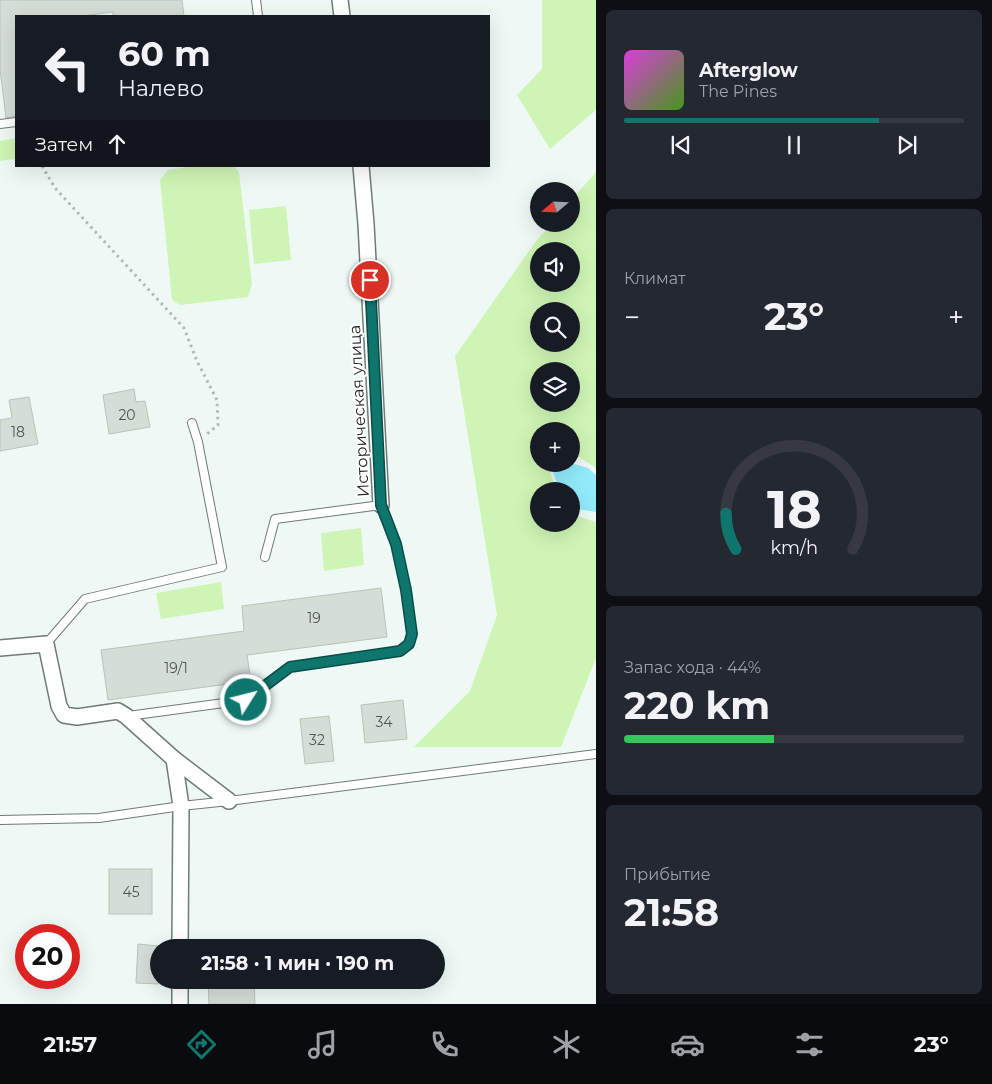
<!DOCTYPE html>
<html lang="ru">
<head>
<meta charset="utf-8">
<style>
  body { margin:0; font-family:Montserrat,sans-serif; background:#242831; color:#f1f3f6; height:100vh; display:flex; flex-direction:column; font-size:19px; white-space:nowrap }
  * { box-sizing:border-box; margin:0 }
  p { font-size:16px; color:#9ea1a6 }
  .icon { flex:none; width:28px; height:28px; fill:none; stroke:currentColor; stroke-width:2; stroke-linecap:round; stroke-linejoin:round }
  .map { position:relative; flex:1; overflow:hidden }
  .details { display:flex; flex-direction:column; gap:10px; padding:10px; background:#0d0f14; width:396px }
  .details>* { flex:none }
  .guide { position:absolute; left:15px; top:15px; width:475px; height:152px; border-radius:0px; box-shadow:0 5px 20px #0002; background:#171b24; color:#f1f3f6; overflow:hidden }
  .needle { width:32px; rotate:251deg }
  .buttons { position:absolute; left:530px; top:182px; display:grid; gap:10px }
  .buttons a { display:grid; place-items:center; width:50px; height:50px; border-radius:50%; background:#171b24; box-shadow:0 5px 20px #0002; font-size:25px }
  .speed { position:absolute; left:15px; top:924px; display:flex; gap:10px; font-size:25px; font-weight:700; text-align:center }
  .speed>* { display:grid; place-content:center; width:65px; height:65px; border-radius:50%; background:#171b24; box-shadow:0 5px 20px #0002; line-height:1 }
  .speed .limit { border:8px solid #d22; background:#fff; color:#111 }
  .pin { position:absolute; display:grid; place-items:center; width:42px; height:42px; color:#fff; margin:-21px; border:2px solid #fff; border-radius:50%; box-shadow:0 1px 5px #0007 }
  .me { position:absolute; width:55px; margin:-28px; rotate:54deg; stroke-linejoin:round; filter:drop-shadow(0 0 4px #0008) }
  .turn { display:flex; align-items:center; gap:18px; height:105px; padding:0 20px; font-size:22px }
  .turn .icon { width:65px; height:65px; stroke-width:2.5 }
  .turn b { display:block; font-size:35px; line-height:42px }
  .then { display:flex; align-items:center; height:48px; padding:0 20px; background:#0003; gap:10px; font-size:19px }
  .big { font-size:38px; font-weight:700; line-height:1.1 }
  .details .widget { flex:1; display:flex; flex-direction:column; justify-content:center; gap:8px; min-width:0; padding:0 18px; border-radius:8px; background:#242831 }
  .details .dial { align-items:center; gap:0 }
  .dial svg { height:130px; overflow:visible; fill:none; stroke:#363941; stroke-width:7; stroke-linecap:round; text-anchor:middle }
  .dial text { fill:#f1f3f6; stroke:none }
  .song { display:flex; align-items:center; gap:15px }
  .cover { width:60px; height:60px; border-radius:8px; background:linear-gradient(135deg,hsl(300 70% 55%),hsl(100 70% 35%)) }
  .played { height:5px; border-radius:2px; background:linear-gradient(90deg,#0f766e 75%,#363941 75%) }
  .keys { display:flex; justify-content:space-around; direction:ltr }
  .heat { display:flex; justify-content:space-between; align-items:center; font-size:28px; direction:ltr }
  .charge { height:8px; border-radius:4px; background:linear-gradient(90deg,#34c759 44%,#363941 0) }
  .trip { position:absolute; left:150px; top:939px; width:295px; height:50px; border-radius:25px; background:#171b24; box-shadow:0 5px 20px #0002; font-weight:700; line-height:50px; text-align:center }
  .dock { display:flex; height:80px; justify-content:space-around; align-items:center; background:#090b0e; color:#9ea1a6 }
  .dock .icon { width:35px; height:35px }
  .dock .active { color:#0f766e }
  .dock b { font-size:22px; color:#f1f3f6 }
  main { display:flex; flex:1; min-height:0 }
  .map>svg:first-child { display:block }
  .green { fill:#cef5b5; fill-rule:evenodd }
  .water { fill:#91ebfc }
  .building { fill:#d5ddd7; stroke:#bac2bc }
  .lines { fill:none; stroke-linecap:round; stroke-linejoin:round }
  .lane-casing { stroke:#707a76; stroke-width:10 }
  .street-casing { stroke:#707a76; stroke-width:18 }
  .path { stroke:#b0b9b6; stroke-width:3; stroke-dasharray:2.5 4; stroke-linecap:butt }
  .lane { stroke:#fff; stroke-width:8 }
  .street { stroke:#fff; stroke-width:15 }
  .route-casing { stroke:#0a4d48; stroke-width:12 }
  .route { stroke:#0f766e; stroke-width:9 }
  .labels { text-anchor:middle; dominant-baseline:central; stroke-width:4; stroke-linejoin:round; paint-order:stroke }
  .number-label { font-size:14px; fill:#505552 }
  .street-label { font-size:16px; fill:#242826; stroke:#fff }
</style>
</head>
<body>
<main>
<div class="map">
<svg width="596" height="1004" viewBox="0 0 596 1004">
  <rect width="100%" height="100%" fill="#eef9f5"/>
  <g class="green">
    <polygon points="542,0 596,0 596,110 550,149 517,95 542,69"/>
    <polygon points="16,138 16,159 0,161 0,141"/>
    <polygon points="193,166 234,166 239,172 252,284 248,297 180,305 172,300 160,180 168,170"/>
    <path d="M596 172V468L574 454H571V431H539V464H548L556 491H539V524H571V514L596 522V658L561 747H414L470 691 497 615 455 356 536 241 551 224H571V200ZM539 251H571V284H539ZM539 311H571V344H539ZM571 371V404H539V371Z"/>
    <polygon points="286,206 291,260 254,264 249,210"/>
    <polygon points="361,528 364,565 324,571 321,533"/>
    <polygon points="221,582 224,609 161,619 156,593"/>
  </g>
  <polygon class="water" points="571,463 588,468 596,475 596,512 571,508 571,491 560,491 550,464"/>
  <g class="building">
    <polygon points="0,0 182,0 184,16 113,16 113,12 82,16 16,16 16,116 6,118 0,69"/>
    <polygon points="134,389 136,402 145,401 150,427 109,434 103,395"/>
    <polygon points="29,397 38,444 0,451 0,420 12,418 9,400"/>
    <polygon points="381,588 387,637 247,655 251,681 108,700 101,650 244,631 242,606"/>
    <polygon points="403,700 407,739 365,743 361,705"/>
    <polygon points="329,716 334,761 305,764 300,719"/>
    <rect x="109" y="869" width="43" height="45"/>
    <polygon points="138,944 159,946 159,984 136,983"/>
    <polygon points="208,980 254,980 255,1004 209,1004"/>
  </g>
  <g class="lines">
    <g class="lane-casing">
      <g id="lane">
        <polyline points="256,0 258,16"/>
        <polyline points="0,124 16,122"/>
        <polyline points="46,644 85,599 222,567 198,442 192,423"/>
        <polyline points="128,716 246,700 290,667 400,651 409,644 412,634 406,590 396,544 381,505 275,519 265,557"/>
        <polyline points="0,820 99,818 181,806 229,801 596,754"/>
      </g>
    </g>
    <g class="street-casing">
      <g id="street">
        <polyline points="340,0 342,16"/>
        <polyline points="361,166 366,224 381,505"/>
        <polyline points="0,648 46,644 59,706 64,715 77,717 118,711 126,716 174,759 229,801"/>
        <polyline points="174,759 181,806 180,948"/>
        <polyline points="180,1004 180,980"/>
      </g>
    </g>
    <polyline class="path" points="42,166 55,188 184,328 197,361 217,400 218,425 207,434"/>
    <use href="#lane" class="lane"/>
    <use href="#street" class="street"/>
  </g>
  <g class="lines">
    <g class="route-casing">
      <polyline id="route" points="246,700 290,667 400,651 409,644 412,634 406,590 396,544 381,505 370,280"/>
    </g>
    <use href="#route" class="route"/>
  </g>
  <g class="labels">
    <g class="number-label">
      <text x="127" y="415">20</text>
      <text x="18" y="432">18</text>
      <text x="314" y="618">19</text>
      <text x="176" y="668">19/1</text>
      <text x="384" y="722">34</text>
      <text x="317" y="740">32</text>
      <text x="131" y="892">45</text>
    </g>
    <g class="street-label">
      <text transform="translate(359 411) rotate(-93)">Историческая улица</text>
    </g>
  </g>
</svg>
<div class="buttons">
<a><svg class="needle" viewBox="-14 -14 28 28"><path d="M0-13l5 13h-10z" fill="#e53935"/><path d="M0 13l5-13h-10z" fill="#9ea1a6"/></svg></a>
<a><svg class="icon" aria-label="sound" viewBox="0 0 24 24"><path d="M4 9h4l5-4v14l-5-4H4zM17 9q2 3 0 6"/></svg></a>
<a><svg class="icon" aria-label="search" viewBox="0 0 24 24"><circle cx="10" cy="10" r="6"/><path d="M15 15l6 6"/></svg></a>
<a><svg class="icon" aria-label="layers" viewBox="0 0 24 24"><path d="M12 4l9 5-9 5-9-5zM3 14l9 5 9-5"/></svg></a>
<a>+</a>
<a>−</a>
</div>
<div class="speed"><div class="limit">20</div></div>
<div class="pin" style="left:370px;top:280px;background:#d93025"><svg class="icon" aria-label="arrive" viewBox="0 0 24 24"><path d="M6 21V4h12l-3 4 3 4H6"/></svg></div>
<svg class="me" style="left:246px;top:700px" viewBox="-20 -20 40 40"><circle r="17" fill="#0f766e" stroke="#fff" stroke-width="3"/><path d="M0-11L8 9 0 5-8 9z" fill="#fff"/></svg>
<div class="trip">21:58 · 1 мин · 190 m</div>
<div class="guide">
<div class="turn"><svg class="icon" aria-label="left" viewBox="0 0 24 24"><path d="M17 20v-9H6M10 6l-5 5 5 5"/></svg><div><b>60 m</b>Налево</div></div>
<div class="then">Затем<svg class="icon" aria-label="ahead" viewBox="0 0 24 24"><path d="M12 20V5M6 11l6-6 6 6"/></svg></div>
</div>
</div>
<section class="details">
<div class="widget">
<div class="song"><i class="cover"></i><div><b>Afterglow</b><p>The Pines</p></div></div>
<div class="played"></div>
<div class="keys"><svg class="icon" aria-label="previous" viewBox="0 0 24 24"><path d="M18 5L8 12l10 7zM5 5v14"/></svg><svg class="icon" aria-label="pause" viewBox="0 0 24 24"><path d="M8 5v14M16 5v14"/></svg><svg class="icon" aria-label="next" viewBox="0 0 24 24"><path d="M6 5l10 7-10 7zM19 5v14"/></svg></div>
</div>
<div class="widget"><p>Климат</p>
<div class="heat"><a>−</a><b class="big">23°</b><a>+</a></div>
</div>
<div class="widget dial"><svg viewBox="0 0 100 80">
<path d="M14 69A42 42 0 1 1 86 69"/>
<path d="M14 69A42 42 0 0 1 8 47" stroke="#0f766e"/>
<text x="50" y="56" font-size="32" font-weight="700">18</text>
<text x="50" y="72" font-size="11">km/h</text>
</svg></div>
<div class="widget"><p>Запас хода · 44%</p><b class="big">220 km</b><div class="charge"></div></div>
<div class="widget"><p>Прибытие</p><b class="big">21:58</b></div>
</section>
</main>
<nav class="dock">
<b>21:57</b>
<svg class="icon active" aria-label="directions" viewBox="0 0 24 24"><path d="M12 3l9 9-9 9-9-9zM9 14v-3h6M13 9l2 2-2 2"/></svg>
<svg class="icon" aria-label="music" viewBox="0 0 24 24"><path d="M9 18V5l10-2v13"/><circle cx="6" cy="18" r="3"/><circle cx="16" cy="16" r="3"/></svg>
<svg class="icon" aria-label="phone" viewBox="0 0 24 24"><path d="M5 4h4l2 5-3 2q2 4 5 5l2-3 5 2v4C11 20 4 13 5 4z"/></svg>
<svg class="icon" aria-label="climate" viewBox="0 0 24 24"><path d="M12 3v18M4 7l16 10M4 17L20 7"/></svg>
<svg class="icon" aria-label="car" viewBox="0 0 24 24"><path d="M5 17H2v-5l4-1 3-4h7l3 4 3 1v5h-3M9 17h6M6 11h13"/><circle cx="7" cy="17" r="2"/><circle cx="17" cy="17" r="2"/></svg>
<svg class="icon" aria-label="filters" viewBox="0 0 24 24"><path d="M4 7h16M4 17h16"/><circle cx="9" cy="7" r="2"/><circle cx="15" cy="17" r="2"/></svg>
<b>23°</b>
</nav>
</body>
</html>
